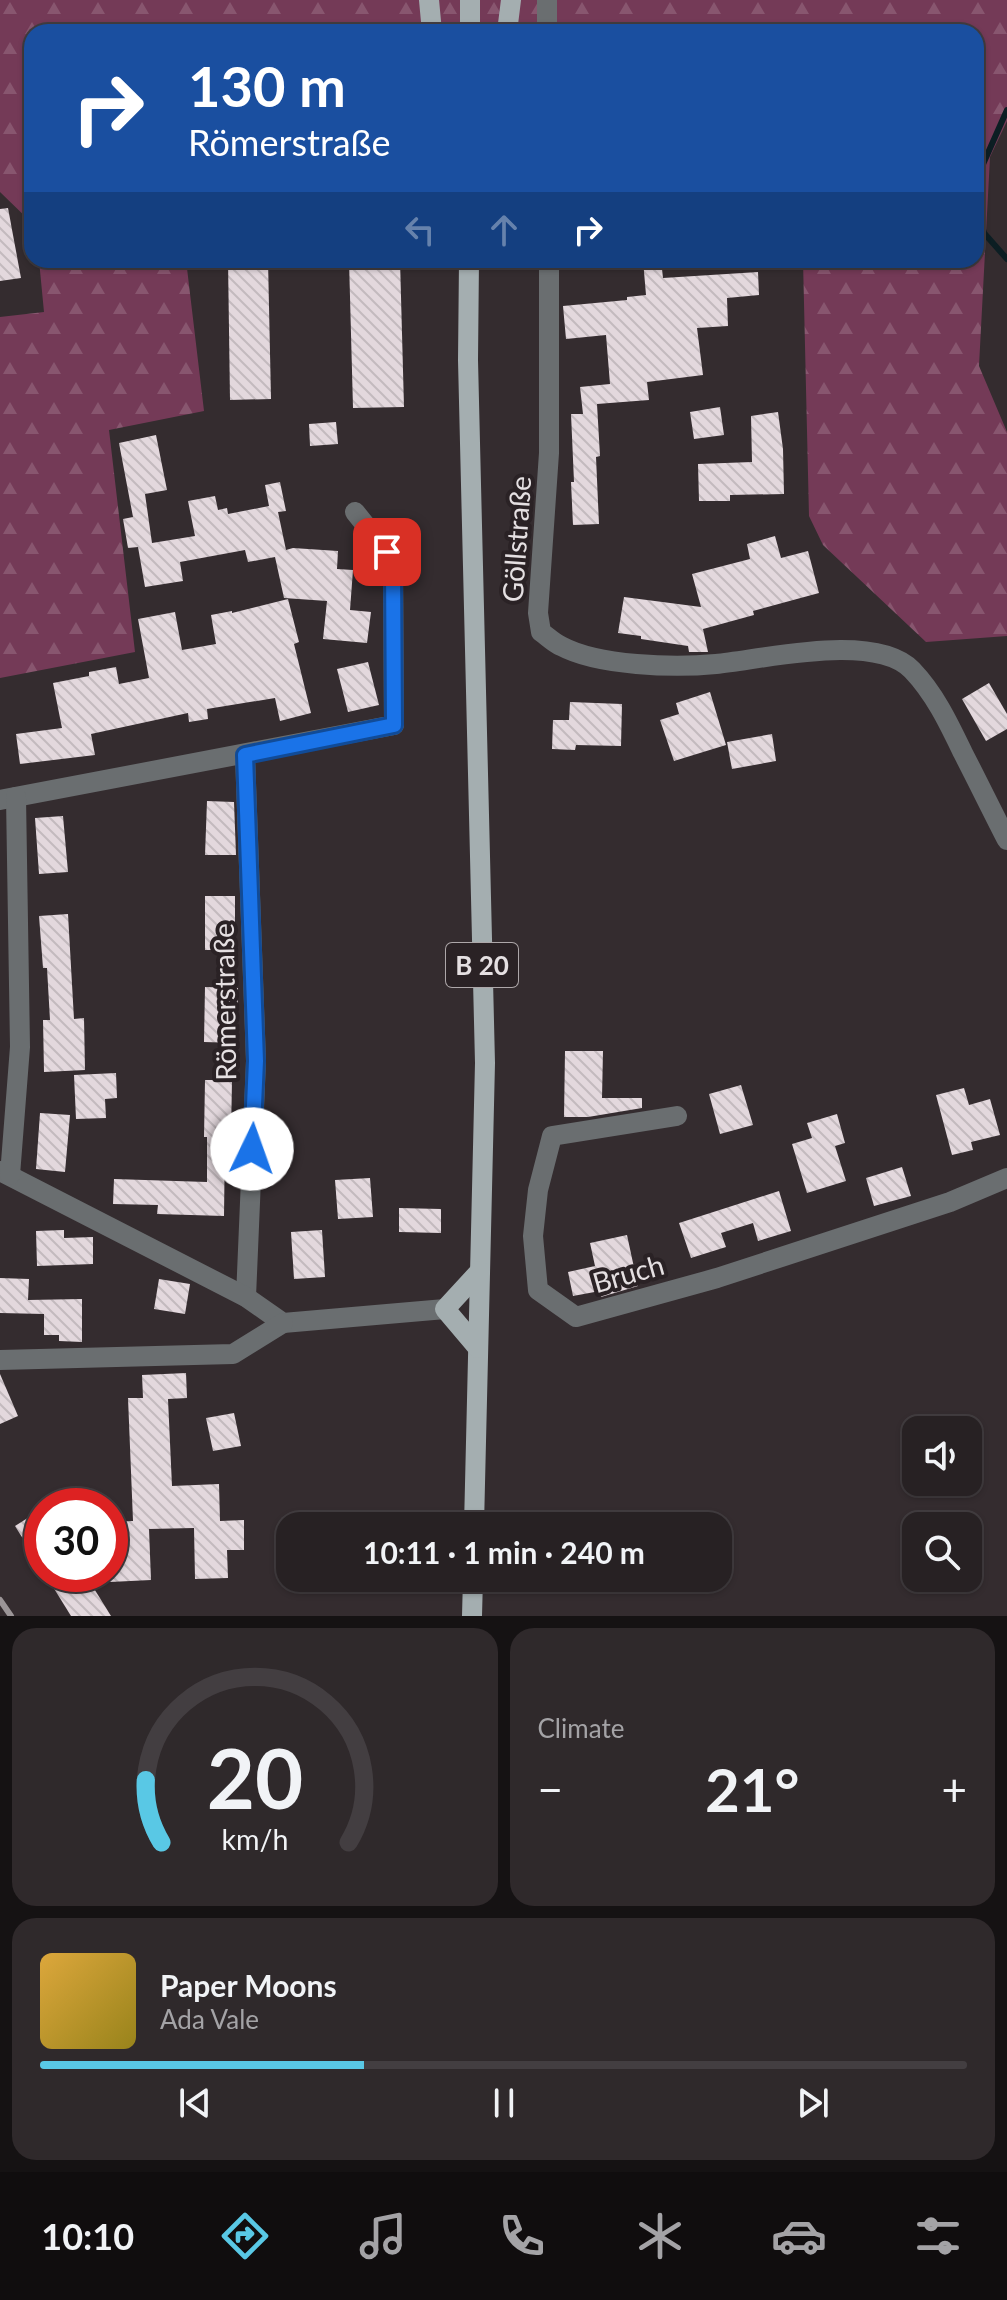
<!DOCTYPE html>
<html lang="en">
<head>
<meta charset="utf-8">
<style>
  body { margin:0; font-family:Lato,sans-serif; background:#2f292b; color:#f1f3f6; height:100vh; display:flex; flex-direction:column; font-size:30px; white-space:nowrap }
  * { box-sizing:border-box; margin:0 }
  p { font-size:26px; color:#a4a3a6 }
  .icon { flex:none; width:44px; height:44px; fill:none; stroke:currentColor; stroke-width:2; stroke-linecap:round; stroke-linejoin:round }
  .map { position:relative; height:1616px; overflow:hidden }
  .side { display:flex; flex-direction:column; gap:12px; padding:12px; background:#151213; flex:1 }
  .side>* { flex:none }
  .top-card { position:absolute; left:24px; top:24px; width:960px; height:244px; border-radius:24px; box-shadow:0 2px 6px #0004,0 0 0 2px #433e41; background:#1a4fa0; color:#fff; overflow:hidden }
  .tools { position:absolute; left:902px; top:1416px; display:grid; gap:16px }
  .tools a { display:grid; place-items:center; width:80px; height:80px; border-radius:16px; background:#272123; box-shadow:0 2px 6px #0004,0 0 0 2px #433e41; font-size:40px }
  .speed { position:absolute; left:24px; top:1488px; display:flex; gap:16px; font-size:40px; font-weight:700; text-align:center }
  .speed>* { display:grid; place-content:center; width:104px; height:104px; border-radius:50%; background:#272123; box-shadow:0 2px 6px #0004,0 0 0 2px #433e41; line-height:1 }
  .speed .limit { border:12px solid #d22; background:#fff; color:#111 }
  .pin { position:absolute; display:grid; place-items:center; width:68px; height:68px; color:#fff; margin:-34px; border-radius:16px; box-shadow:0 4px 12px #0006 }
  .me { position:absolute; width:88px; margin:-44px; rotate:3deg; stroke-linejoin:round; filter:drop-shadow(0 0 6px #0008) }
  .turn { display:flex; align-items:center; gap:28px; height:168px; padding:0 32px; font-size:36px }
  .turn .icon { width:104px; height:104px; stroke-width:2.5 }
  .turn b { display:block; font-size:56px; line-height:68px }
  .lanes { display:flex; align-items:center; height:76px; padding:0 32px; background:#0003; justify-content:center; gap:40px; direction:ltr }
  .lanes .off { opacity:.35 }
  .big { font-size:60px; font-weight:700; line-height:1.1 }
  .side .card { flex:1; display:flex; flex-direction:column; justify-content:center; gap:12px; min-width:0; padding:0 28px; border-radius:24px; background:#2f292b }
  .side .dial { align-items:center; gap:0 }
  .dial svg { height:208px; overflow:visible; fill:none; stroke:#433e41; stroke-width:7; stroke-linecap:round; text-anchor:middle }
  .dial text { fill:#f1f3f6; stroke:none }
  .song { display:flex; align-items:center; gap:24px }
  .cover { width:96px; height:96px; border-radius:12px; background:linear-gradient(135deg,hsl(40 70% 55%),hsl(50 70% 35%)) }
  .played { height:8px; border-radius:4px; background:linear-gradient(90deg,#59c8e5 35%,#433e41 35%) }
  .keys { display:flex; justify-content:space-around; direction:ltr }
  .heat { display:flex; justify-content:space-between; align-items:center; font-size:44px; direction:ltr }
  .side .tiles { flex:1; display:grid; gap:12px; grid-template-columns:1fr 1fr }
  .card:last-child { grid-column:span 2 }
  .trip { position:absolute; left:276px; top:1512px; width:456px; height:80px; border-radius:24px; background:#272123; box-shadow:0 2px 6px #0004,0 0 0 2px #433e41; font-weight:700; line-height:80px; text-align:center }
  .tab-bar { display:flex; height:128px; justify-content:space-around; align-items:center; background:#100d0e; color:#a4a3a6 }
  .tab-bar .icon { width:56px; height:56px }
  .tab-bar .on { color:#59c8e5 }
  .tab-bar b { font-size:36px; color:#f1f3f6 }
  .map>svg:first-child { display:block }
  .forest { fill:url(#forest-firs) }
  .lines { fill:none; stroke-linecap:round; stroke-linejoin:round }
  .stream { stroke:#0c1e23; stroke-width:6 }
  .building { fill:url(#building-back-hatch) }
  .minor { stroke:#6a6e70; stroke-width:20 }
  .major { stroke:#a4aeb0; stroke-width:20 }
  .rail { stroke:#9b9597; stroke-width:6 }
  .route-casing { stroke:#114b97; stroke-width:20 }
  .route { stroke:#1a73e8; stroke-width:14 }
  .labels { text-anchor:middle; dominant-baseline:central; stroke-width:8; stroke-linejoin:round; paint-order:stroke }
  .shield { fill:#2a2225; stroke:#ada7a9; stroke-width:2 }
  .shield-label { font-size:26px; font-weight:bold; fill:#e5e0e2 }
  .street-label { font-size:28px; fill:#e5e0e2; stroke:#2a2225 }
</style>
</head>
<body>
<div class="map">
<svg width="1007" height="1616" viewBox="0 0 1007 1616">
  <defs>
    <pattern id="forest-firs" width="22" height="20" patternUnits="userSpaceOnUse" patternTransform="scale(2)"><rect width="22" height="20" fill="#743a57"/><path d="M5 1l3.5 6h-7zM16 11l3.5 6h-7z" fill="#88566f"/></pattern>
    <pattern id="building-back-hatch" width="6" height="6" patternUnits="userSpaceOnUse" patternTransform="scale(2)"><rect width="6" height="6" fill="#e3d8dd"/><path d="M-1 5l2 2M0 0l6 6M5-1l2 2" fill="none" stroke="#c3babe"/></pattern>
  </defs>
  <rect width="100%" height="100%" fill="#342c2f"/>
  <g class="forest">
    <polygon points="0,0 1007,0 1007,121 990,157 979,366 1007,432 1007,636 926,642 823,545 809,516 803,260 976,260 976,32 32,32 32,223 0,192"/>
    <polygon points="39,260 186,260 204,411 109,430 135,652 0,678 0,317 44,312"/>
  </g>
  <g class="lines">
    <g class="stream">
      <polyline points="976,180 1007,110"/>
      <polyline points="976,204 984,233 1007,259"/>
    </g>
  </g>
  <g class="building">
    <polygon points="8,208 21,278 0,281 0,209"/>
    <polygon points="228,260 268,260 271,399 230,400"/>
    <polygon points="349,260 400,260 404,407 353,408"/>
    <polygon points="643,260 661,260 663,278 758,272 759,295 727,298 728,326 697,328 703,375 647,382 649,400 597,404 600,456 596,457 599,524 573,525 571,482 574,482 571,414 583,414 580,387 610,384 606,335 566,339 563,306 627,300 627,297 646,295"/>
    <polygon points="720,407 724,435 694,439 690,412"/>
    <polygon points="778,412 783,449 784,494 730,495 730,501 699,501 698,464 752,462 751,416"/>
    <polygon points="336,422 338,444 310,446 309,424"/>
    <polygon points="156,435 167,490 145,494 152,543 195,536 188,501 215,496 218,510 227,508 228,514 269,506 265,485 280,482 286,511 278,512 286,550 293,548 338,551 337,569 353,570 350,610 371,612 367,643 323,639 327,601 284,598 275,557 248,562 245,550 180,562 183,581 145,587 138,547 128,548 123,519 133,517 119,443"/>
    <polygon points="775,536 781,558 808,551 819,593 753,611 754,615 703,629 708,652 689,652 688,646 641,639 641,636 618,633 624,597 701,607 692,574 750,559 747,544"/>
    <polygon points="288,599 299,642 294,644 311,713 280,721 275,698 207,709 208,719 189,722 188,713 91,734 95,755 20,764 16,734 62,728 53,683 89,676 89,672 116,667 119,684 149,678 138,619 175,612 182,650 216,644 211,615 232,611 232,613"/>
    <polygon points="368,662 379,705 348,712 337,669"/>
    <polygon points="989,683 1007,714 1007,729 986,741 962,699"/>
    <polygon points="710,692 726,745 674,761 660,720 679,714 676,703"/>
    <polygon points="570,702 622,704 621,746 576,745 575,750 552,749 553,720 569,720"/>
    <polygon points="772,734 776,761 732,769 727,742"/>
    <polygon points="207,801 234,802 236,855 205,855"/>
    <polygon points="63,816 68,872 39,874 35,818"/>
    <rect x="205" y="896" width="30" height="54"/>
    <polygon points="68,914 74,1019 84,1018 85,1070 44,1072 43,1020 50,1020 47,968 43,968 39,916"/>
    <polygon points="205,987 238,988 237,1043 204,1042"/>
    <polygon points="565,1051 603,1051 602,1098 642,1098 642,1108 588,1117 564,1117"/>
    <polygon points="116,1073 117,1098 105,1099 106,1118 76,1119 74,1075"/>
    <polygon points="205,1080 232,1080 231,1137 225,1137 224,1216 157,1214 158,1205 113,1204 114,1179 207,1182 207,1137 204,1137"/>
    <polygon points="741,1085 753,1125 720,1134 709,1094"/>
    <polygon points="964,1088 969,1105 990,1099 1000,1135 971,1142 973,1150 952,1155 936,1095"/>
    <polygon points="40,1113 70,1115 65,1172 36,1169"/>
    <polygon points="837,1114 845,1143 835,1146 846,1181 807,1193 792,1144 812,1138 807,1123"/>
    <polygon points="902,1167 911,1196 874,1206 866,1178"/>
    <polygon points="370,1178 373,1217 338,1219 335,1180"/>
    <polygon points="779,1191 791,1231 758,1241 753,1223 721,1233 726,1247 691,1258 679,1223"/>
    <polygon points="399,1208 441,1209 441,1233 399,1232"/>
    <polygon points="64,1230 64,1238 93,1237 93,1264 37,1266 36,1231"/>
    <polygon points="322,1230 325,1277 294,1279 291,1232"/>
    <polygon points="627,1235 638,1286 601,1297 600,1291 573,1296 568,1272 595,1266 590,1243"/>
    <polygon points="0,1278 29,1279 28,1300 82,1299 82,1342 59,1341 59,1335 44,1335 44,1314 0,1313"/>
    <polygon points="159,1279 190,1284 185,1314 154,1309"/>
    <polygon points="186,1373 187,1398 168,1399 172,1486 219,1484 220,1521 244,1520 244,1550 227,1550 228,1578 195,1579 194,1528 149,1529 151,1580 110,1582 110,1522 133,1521 128,1398 143,1398 142,1375"/>
    <polygon points="0,1374 18,1416 0,1424"/>
    <polygon points="234,1413 241,1446 213,1451 206,1418"/>
    <polygon points="42,1509 42,1569 15,1526"/>
    <polygon points="45,1574 85,1574 111,1616 71,1616"/>
  </g>
  <g class="lines">
    <g class="minor">
      <polyline points="547,0 547,32"/>
      <path d="M549 260V453L538 613 541 632C547 636 554 643 561 646 598 666 674 668 716 664 765 659 875 632 912 670 935 694 949 724 963 753 978 782 992 811 1007 840"/>
      <polyline points="245,755 256,1061 246,1297"/>
      <polyline points="0,800 394,725 393,567 387,552 355,512"/>
      <polyline points="677,1116 552,1136 538,1190 533,1236 538,1290 576,1317 717,1278 950,1202 1007,1178"/>
      <polyline points="0,1171 246,1297 283,1323 445,1309"/>
      <polyline points="10,1175 20,1047 16,797"/>
      <polyline points="0,1360 233,1354 283,1323"/>
    </g>
    <g class="major">
      <polyline points="429,0 432,32"/>
      <polyline points="470,32 470,0"/>
      <polyline points="507,32 511,0"/>
      <polyline points="469,260 468,360 485,1063 474,1526"/>
      <polyline points="478,1348 445,1309 480,1271"/>
      <polyline points="472,1616 473,1578"/>
    </g>
    <polyline class="rail" points="0,1600 11,1616"/>
  </g>
  <g class="lines">
    <g class="route-casing">
      <polyline id="route" points="252,1149 256,1061 245,755 394,725 393,567 387,552"/>
    </g>
    <use href="#route" class="route"/>
  </g>
  <g class="labels">
    <rect class="shield" x="446" y="943" width="72" height="44" rx="6"/>
    <g class="shield-label">
      <text x="482" y="965">B 20</text>
    </g>
    <g class="street-label">
      <text transform="translate(516 539) rotate(-86)">Göllstraße</text>
      <text transform="translate(224 1002) rotate(-91)">Römerstraße</text>
      <text transform="translate(628 1273) rotate(-16)">Bruch</text>
    </g>
  </g>
</svg>
<div class="tools">
<a><svg class="icon" aria-label="sound" viewBox="0 0 24 24"><path d="M4 9h4l5-4v14l-5-4H4zM17 9q2 3 0 6"/></svg></a>
<a><svg class="icon" aria-label="search" viewBox="0 0 24 24"><circle cx="10" cy="10" r="6"/><path d="M15 15l6 6"/></svg></a>
</div>
<div class="speed"><div class="limit">30</div></div>
<div class="pin" style="left:387px;top:552px;background:#d93025"><svg class="icon" aria-label="arrive" viewBox="0 0 24 24"><path d="M6 21V4h12l-3 4 3 4H6"/></svg></div>
<svg class="me" style="left:252px;top:1149px" viewBox="-20 -20 40 40"><circle r="19" fill="#fff"/><path d="M0-13L10 11 0 6-10 11z" fill="#1a73e8"/></svg>
<div class="trip">10:11 · 1 min · 240 m</div>
<div class="top-card">
<div class="turn"><svg class="icon" aria-label="right" viewBox="0 0 24 24"><path d="M7 20v-9h11M14 6l5 5-5 5"/></svg><div><b>130 m</b>Römerstraße</div></div>
<div class="lanes"><svg class="icon off" aria-label="left" viewBox="0 0 24 24"><path d="M17 20v-9H6M10 6l-5 5 5 5"/></svg><svg class="icon off" aria-label="ahead" viewBox="0 0 24 24"><path d="M12 20V5M6 11l6-6 6 6"/></svg><svg class="icon" aria-label="right" viewBox="0 0 24 24"><path d="M7 20v-9h11M14 6l5 5-5 5"/></svg></div>
</div>
</div>
<section class="side">
<div class="tiles">
<div class="card dial"><svg viewBox="0 0 100 80">
<path d="M14 69A42 42 0 1 1 86 69"/>
<path d="M14 69A42 42 0 0 1 8 45" stroke="#59c8e5"/>
<text x="50" y="56" font-size="32" font-weight="700">20</text>
<text x="50" y="72" font-size="11">km/h</text>
</svg></div>
<div class="card"><p>Climate</p>
<div class="heat"><a>−</a><b class="big">21°</b><a>+</a></div>
</div>
<div class="card">
<div class="song"><i class="cover"></i><div><b>Paper Moons</b><p>Ada Vale</p></div></div>
<div class="played"></div>
<div class="keys"><svg class="icon" aria-label="previous" viewBox="0 0 24 24"><path d="M18 5L8 12l10 7zM5 5v14"/></svg><svg class="icon" aria-label="pause" viewBox="0 0 24 24"><path d="M8 5v14M16 5v14"/></svg><svg class="icon" aria-label="next" viewBox="0 0 24 24"><path d="M6 5l10 7-10 7zM19 5v14"/></svg></div>
</div>
</div>
</section>
<nav class="tab-bar">
<b>10:10</b>
<svg class="icon on" aria-label="directions" viewBox="0 0 24 24"><path d="M12 3l9 9-9 9-9-9zM9 14v-3h6M13 9l2 2-2 2"/></svg>
<svg class="icon" aria-label="music" viewBox="0 0 24 24"><path d="M9 18V5l10-2v13"/><circle cx="6" cy="18" r="3"/><circle cx="16" cy="16" r="3"/></svg>
<svg class="icon" aria-label="phone" viewBox="0 0 24 24"><path d="M5 4h4l2 5-3 2q2 4 5 5l2-3 5 2v4C11 20 4 13 5 4z"/></svg>
<svg class="icon" aria-label="climate" viewBox="0 0 24 24"><path d="M12 3v18M4 7l16 10M4 17L20 7"/></svg>
<svg class="icon" aria-label="car" viewBox="0 0 24 24"><path d="M5 17H2v-5l4-1 3-4h7l3 4 3 1v5h-3M9 17h6M6 11h13"/><circle cx="7" cy="17" r="2"/><circle cx="17" cy="17" r="2"/></svg>
<svg class="icon" aria-label="filters" viewBox="0 0 24 24"><path d="M4 7h16M4 17h16"/><circle cx="9" cy="7" r="2"/><circle cx="15" cy="17" r="2"/></svg>
</nav>
</body>
</html>
